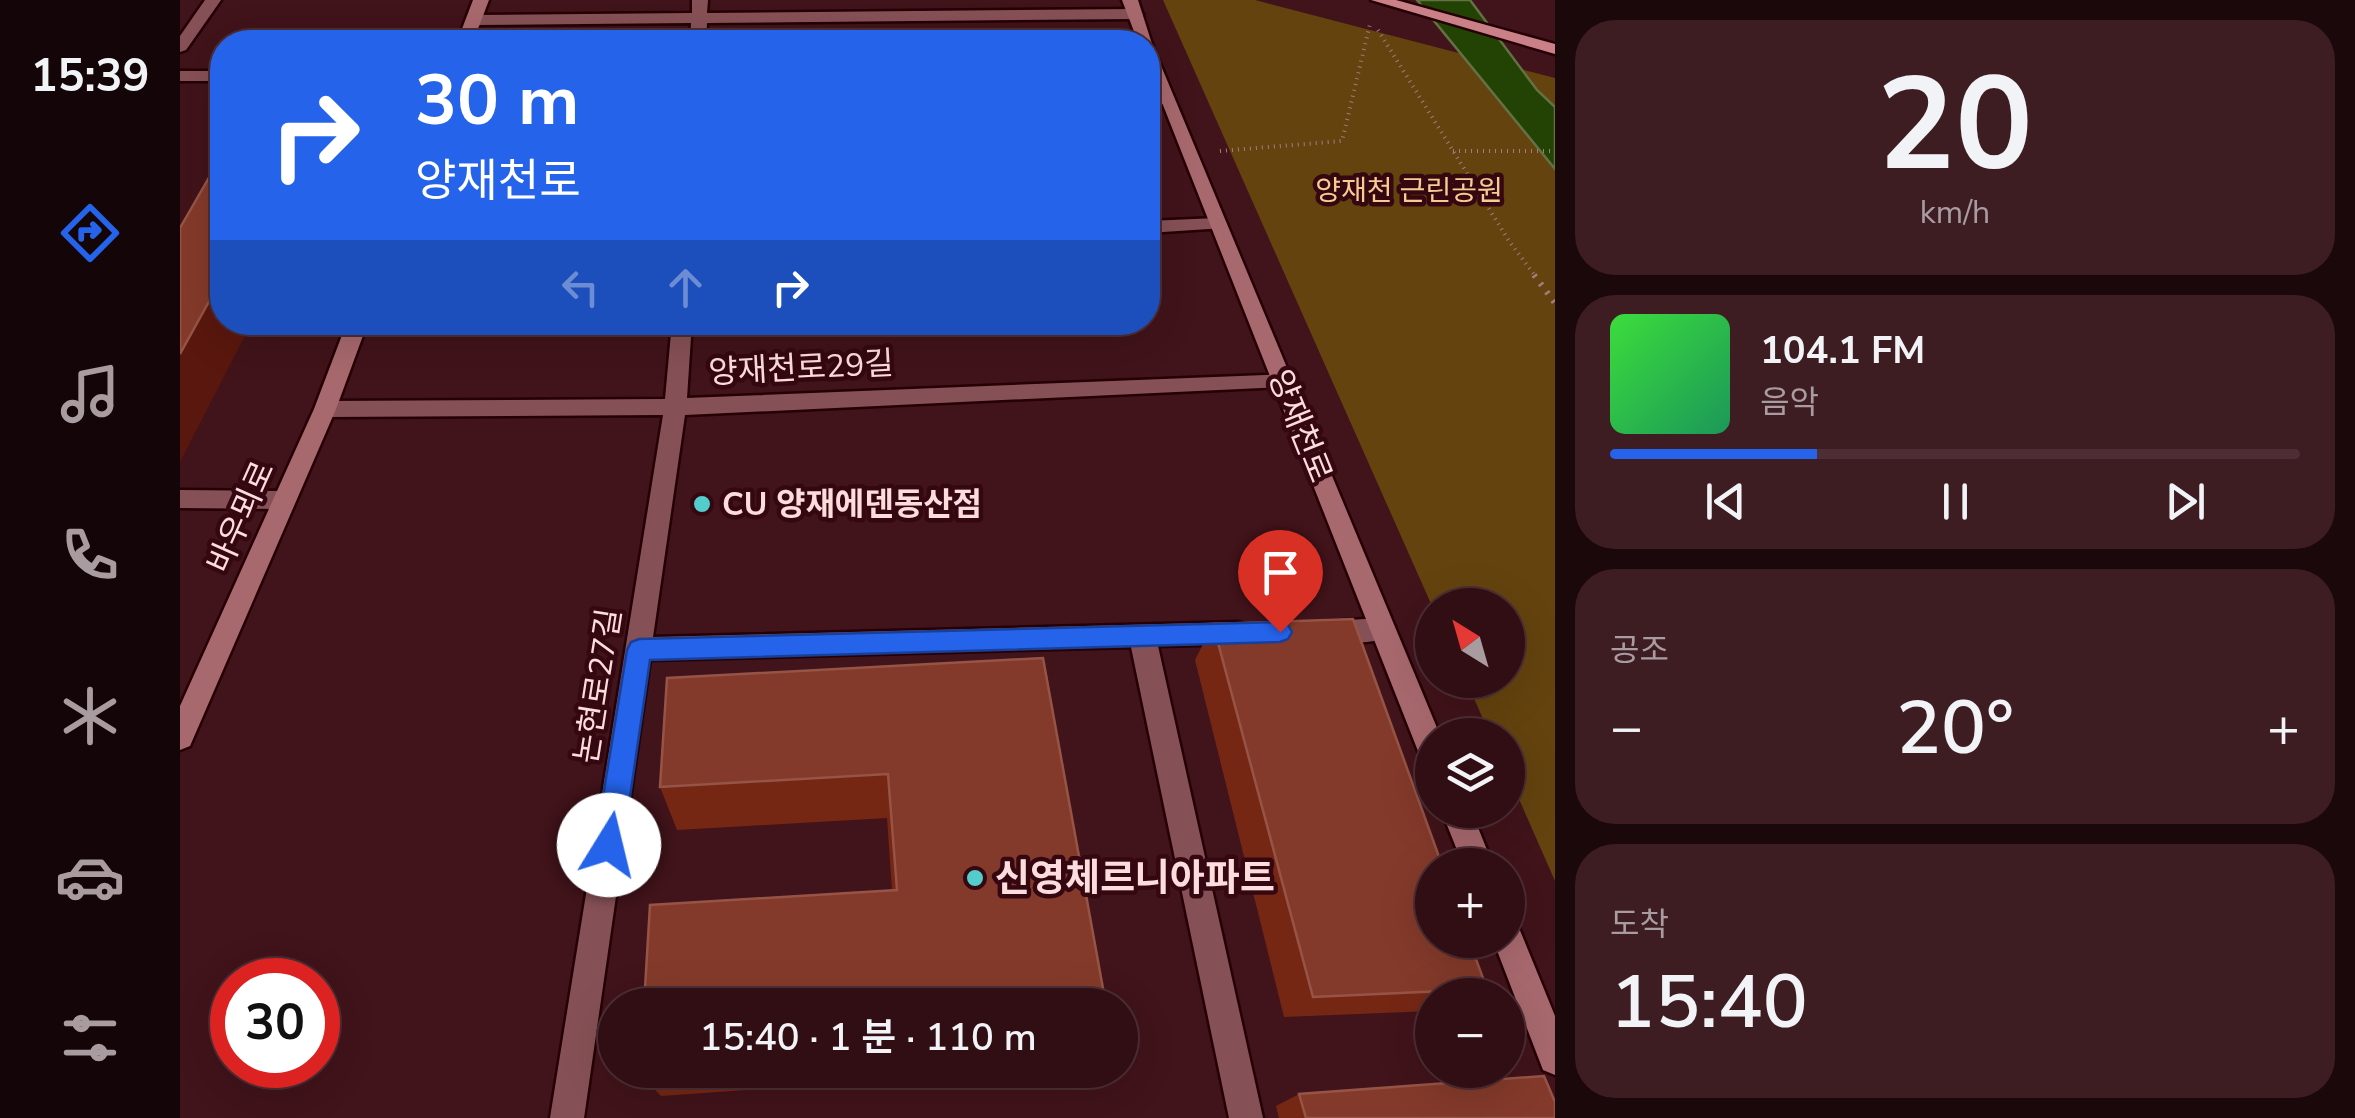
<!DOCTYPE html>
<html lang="ko">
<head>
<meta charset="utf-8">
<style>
  body { margin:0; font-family:"Nunito Sans","Noto Sans KR",sans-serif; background:#3d1c22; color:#f1f3f6; height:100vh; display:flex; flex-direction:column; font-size:38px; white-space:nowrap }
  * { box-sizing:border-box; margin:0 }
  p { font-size:32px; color:#a89ca0 }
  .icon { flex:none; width:55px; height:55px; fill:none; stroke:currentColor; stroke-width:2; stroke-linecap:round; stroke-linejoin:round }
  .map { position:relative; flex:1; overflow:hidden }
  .drawer { display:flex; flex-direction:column; gap:20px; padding:20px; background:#1b080b; width:800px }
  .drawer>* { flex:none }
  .hud { position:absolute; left:30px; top:30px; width:950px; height:305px; border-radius:40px; box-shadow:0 10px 40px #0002,0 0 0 2px #4c2e34; background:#2563eb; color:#fff; overflow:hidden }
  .needle { width:65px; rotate:323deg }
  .controls { position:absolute; left:1235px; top:588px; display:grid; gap:20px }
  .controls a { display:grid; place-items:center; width:110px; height:110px; border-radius:50%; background:#310e14; box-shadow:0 10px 40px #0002,0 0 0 2px #4c2e34; font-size:50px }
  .speed { position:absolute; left:30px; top:958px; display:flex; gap:20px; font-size:50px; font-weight:700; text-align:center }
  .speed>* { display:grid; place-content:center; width:130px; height:130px; border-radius:50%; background:#310e14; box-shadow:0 10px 40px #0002,0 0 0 2px #4c2e34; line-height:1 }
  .speed .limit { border:15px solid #d22; background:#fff; color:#111 }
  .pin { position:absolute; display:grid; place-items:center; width:85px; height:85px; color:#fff; margin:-102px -42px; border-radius:50% 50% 50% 0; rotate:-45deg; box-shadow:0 0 10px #0007 }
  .pin .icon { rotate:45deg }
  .me { position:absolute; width:110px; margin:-55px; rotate:9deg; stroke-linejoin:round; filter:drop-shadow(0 0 8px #0008) }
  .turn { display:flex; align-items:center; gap:35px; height:210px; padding:0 40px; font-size:45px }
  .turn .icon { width:130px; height:130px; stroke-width:2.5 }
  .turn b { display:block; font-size:70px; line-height:85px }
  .lanes { display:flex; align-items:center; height:95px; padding:0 40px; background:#0003; justify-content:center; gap:50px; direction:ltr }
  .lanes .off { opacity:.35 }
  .big { font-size:75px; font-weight:600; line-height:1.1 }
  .drawer .widget { flex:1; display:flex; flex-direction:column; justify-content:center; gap:15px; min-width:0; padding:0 35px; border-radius:40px; background:#3d1c22 }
  .drawer .dial { align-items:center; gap:0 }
  .dial b { font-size:130px; line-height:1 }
  .song { display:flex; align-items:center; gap:30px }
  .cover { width:120px; height:120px; border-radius:15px; background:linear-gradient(135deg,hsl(120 70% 55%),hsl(150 70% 35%)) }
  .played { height:10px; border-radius:5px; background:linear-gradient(90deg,#2563eb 30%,#4c2e34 30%) }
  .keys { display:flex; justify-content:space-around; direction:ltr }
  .heat { display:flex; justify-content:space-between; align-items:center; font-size:55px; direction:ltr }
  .trip { position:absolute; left:418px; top:988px; width:540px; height:100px; border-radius:50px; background:#310e14; box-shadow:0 10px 40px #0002,0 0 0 2px #4c2e34; font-weight:600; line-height:100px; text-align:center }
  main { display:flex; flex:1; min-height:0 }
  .tabs { display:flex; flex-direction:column; width:180px; justify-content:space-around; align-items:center; background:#140608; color:#a89ca0 }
  .tabs .icon { width:70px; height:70px }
  .tabs .current { color:#2563eb }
  .tabs b { font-size:45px; color:#f1f3f6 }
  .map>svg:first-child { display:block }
  .green { fill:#64430e }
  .water { fill:#224303; stroke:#637144; stroke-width:2.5 }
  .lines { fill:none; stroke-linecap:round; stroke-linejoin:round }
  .street-casing { stroke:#250005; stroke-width:5 }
  .secondary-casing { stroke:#250005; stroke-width:5 }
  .primary-casing { stroke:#250005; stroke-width:5 }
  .path-far1 { stroke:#a37c80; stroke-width:4; stroke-dasharray:1 5; stroke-linecap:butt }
  .path { stroke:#a37c80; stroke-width:6; stroke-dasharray:2.5 8; stroke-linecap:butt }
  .street { fill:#865156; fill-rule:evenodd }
  .secondary { fill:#a8696e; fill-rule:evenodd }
  .primary { fill:#c98087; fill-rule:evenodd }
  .wall { fill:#752714 }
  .shaded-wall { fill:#5a170d }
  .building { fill:#843a2a; stroke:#965446; stroke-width:2.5 }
  .route { fill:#2563eb; stroke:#184099; stroke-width:2.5 }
  .poi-dot { fill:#52cdcc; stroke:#350811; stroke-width:4 }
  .labels { text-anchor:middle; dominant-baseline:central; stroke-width:9; stroke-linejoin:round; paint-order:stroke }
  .far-park-label { font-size:28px; fill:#f7cb91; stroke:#350811 }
  .street-label { font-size:32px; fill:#fcdcdd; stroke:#350811 }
  .poi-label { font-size:32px; font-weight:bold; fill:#fcdcdd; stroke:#350811; text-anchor:start }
  .near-poi-label { font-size:38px; font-weight:bold; fill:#fcdcdd; stroke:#350811; text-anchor:start }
</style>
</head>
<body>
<main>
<nav class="tabs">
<b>15:39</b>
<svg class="icon current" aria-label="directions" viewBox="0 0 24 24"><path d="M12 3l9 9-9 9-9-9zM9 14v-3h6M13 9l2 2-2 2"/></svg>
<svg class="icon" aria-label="music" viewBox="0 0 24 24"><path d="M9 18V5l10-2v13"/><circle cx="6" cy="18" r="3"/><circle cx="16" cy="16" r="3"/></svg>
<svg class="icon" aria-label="phone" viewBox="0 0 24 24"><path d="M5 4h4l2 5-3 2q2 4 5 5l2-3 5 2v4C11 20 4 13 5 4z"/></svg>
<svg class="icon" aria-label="climate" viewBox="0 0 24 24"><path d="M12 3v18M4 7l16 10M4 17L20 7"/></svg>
<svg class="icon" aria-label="car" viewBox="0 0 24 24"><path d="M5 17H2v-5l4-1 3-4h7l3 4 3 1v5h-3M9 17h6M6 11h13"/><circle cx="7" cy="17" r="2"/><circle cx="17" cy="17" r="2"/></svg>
<svg class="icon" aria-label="filters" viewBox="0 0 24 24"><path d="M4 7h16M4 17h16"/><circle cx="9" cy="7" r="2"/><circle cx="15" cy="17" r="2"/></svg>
</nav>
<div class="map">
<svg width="1375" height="1118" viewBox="0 0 1375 1118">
  <rect width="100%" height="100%" fill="#41131a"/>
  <polygon class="green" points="983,0 1075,0 1375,78 1375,881 1328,774 1328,735 1310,735 1286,680 1328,680 1328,605 1252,606"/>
  <polygon class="water" points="1237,0 1290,0 1357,90 1375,107 1375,169"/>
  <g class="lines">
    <g class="street-casing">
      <g id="street">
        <polygon points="25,0 41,0 6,50 0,52 0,36"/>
        <polygon points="512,0 528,0 527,13 955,9 963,14 955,19 527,23 526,42 510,42 511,23 294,25 286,20 294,15 512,13"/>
        <rect x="0" y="71" width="42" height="10"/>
        <polygon points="968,94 987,94 995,99 987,104 968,104"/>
        <polygon points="1037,218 1047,224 1044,228 968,233 968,221"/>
        <polygon points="492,322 512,322 507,398 1108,374 1111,379 1108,384 1100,387 505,415 473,637 1059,622 1068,625 1072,633 1068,641 1059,644 978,646 1083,1118 1049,1118 951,647 470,660 404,1118 370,1118 483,415 145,417 134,409 145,401 485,399"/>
        <polygon points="0,490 103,491 111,493 115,500 111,507 103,509 0,508"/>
        <path d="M1202 618 1211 621 1215 629 1211 637C1191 644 1155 645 1135 638L1131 630 1135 622Z"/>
      </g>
    </g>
    <g class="secondary-casing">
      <g id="secondary">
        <polygon points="293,0 309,0 293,42 277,42"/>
        <polygon points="942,0 958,0 972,44 1260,735 1252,735 1252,764 1242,760 1238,751 968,67 968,42 958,42"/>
        <polygon points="167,322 188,322 156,409 10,746 0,750 0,706 134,409"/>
        <polygon points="1261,810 1291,810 1313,865 1283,865"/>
        <polygon points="1328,923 1339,928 1375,1016 1375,1075 1363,1070 1313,940 1328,940"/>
      </g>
    </g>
    <g class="primary-casing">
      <polygon id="primary" points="1191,0 1216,0 1375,44 1375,54"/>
    </g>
    <g class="path-far1">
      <polyline points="1198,30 1329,241 1356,277"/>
      <polyline points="1040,151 1162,141 1190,24"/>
      <polyline points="1273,151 1375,151"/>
    </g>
    <polyline class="path" points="1354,275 1375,303"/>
    <use href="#street" class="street"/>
    <use href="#secondary" class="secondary"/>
    <use href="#primary" class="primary"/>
  </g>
  <g class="wall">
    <polygon points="1033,624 1307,989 1296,995 1252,995 1252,1011 1104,1017 1015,660"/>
    <polygon points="863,658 926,1005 712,890 707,818 497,830 480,787"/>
    <polygon points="460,1070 855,1070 481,1096 459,1073"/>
    <polygon points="1119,1094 1375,1118 1099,1118 1096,1106"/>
  </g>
  <polygon class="shaded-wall" points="42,278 42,322 72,322 0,462 0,354"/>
  <g class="building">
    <polygon points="182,39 181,42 108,42 108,41"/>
    <polygon points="42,155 42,278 0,354 0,228"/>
    <polygon points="1173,619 1262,865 1252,865 1252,940 1289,940 1307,989 1133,997 1033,624"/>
    <polygon points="863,658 926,1005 464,1005 470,905 717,890 708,774 480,787 487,678"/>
    <polygon points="460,1070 502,1070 459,1073"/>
    <polygon points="1364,1076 1375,1102 1375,1118 1126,1118 1119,1094"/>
  </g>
  <polygon class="route" points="1100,622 1108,625 1112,632 1108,639 1100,642 470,660 443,845 439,854 429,858 419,854 415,845 447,650 451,642 459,639"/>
  <g class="poi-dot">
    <circle cx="522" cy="504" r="10"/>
    <circle cx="795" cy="878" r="10"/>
  </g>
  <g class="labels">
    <g class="far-park-label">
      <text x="1229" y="191">양재천 근린공원</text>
    </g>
    <g class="street-label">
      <text transform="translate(621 368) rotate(-3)">양재천로29길</text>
      <text transform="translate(1120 426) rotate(68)">양재천로</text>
      <text transform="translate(61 517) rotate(-66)">바우뫼로</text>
      <text transform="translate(418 686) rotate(-81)">논현로27길</text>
    </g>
    <g class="poi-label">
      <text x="542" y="504">CU 양재에덴동산점</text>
    </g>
    <g class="near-poi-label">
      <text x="815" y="878">신영체르니아파트</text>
    </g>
  </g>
</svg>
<div class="controls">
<a><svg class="needle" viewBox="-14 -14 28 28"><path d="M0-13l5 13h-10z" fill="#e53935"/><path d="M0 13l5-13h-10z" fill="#a89ca0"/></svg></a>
<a><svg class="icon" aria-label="layers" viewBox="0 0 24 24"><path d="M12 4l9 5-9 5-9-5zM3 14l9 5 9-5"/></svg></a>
<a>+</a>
<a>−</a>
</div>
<div class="speed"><div class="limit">30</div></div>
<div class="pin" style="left:1100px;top:632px;background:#d93025"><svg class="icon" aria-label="arrive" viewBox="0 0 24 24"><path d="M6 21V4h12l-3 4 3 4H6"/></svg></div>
<svg class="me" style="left:429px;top:845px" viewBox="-20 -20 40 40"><circle r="19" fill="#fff"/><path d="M0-13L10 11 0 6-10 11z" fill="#2563eb"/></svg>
<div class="trip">15:40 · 1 분 · 110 m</div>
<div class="hud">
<div class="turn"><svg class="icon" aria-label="right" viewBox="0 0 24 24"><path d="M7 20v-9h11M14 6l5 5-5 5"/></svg><div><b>30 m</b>양재천로</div></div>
<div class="lanes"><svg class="icon off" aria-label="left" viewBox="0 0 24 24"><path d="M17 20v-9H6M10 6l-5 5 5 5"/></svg><svg class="icon off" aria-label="ahead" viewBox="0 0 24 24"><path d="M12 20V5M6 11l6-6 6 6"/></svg><svg class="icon" aria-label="right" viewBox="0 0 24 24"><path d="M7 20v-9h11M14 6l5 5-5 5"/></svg></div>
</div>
</div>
<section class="drawer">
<div class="widget dial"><b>20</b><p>km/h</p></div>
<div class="widget">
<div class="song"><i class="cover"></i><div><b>104.1 FM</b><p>음악</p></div></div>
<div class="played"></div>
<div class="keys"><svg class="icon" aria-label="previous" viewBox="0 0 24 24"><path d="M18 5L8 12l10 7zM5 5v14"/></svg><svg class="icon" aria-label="pause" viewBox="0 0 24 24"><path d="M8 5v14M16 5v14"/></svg><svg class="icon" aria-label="next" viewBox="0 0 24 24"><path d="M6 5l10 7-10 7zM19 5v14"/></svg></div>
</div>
<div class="widget"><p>공조</p>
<div class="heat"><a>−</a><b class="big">20°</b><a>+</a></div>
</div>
<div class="widget"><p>도착</p><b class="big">15:40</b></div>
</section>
</main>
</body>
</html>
